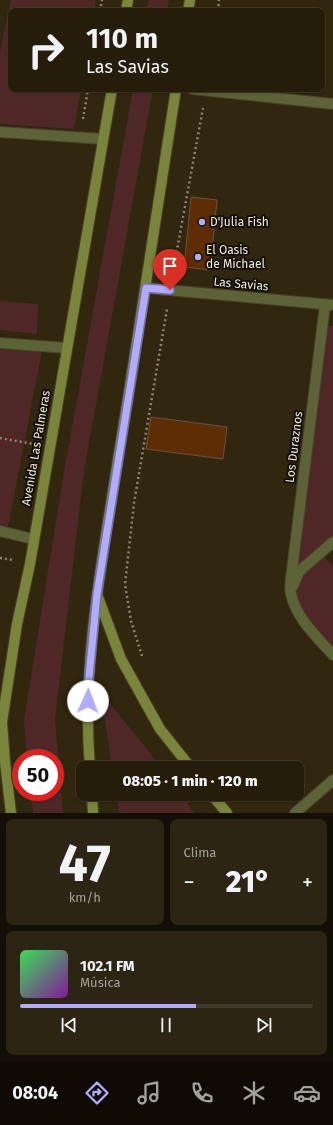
<!DOCTYPE html>
<html lang="es">
<head>
<meta charset="utf-8">
<style>
  body { margin:0; font-family:"Fira Sans",sans-serif; background:#2d2513; color:#f1f3f6; height:100vh; display:flex; flex-direction:column; font-size:15px; white-space:nowrap }
  * { box-sizing:border-box; margin:0 }
  p { font-size:13px; color:#a3a19c }
  .icon { flex:none; width:22px; height:22px; fill:none; stroke:currentColor; stroke-width:2; stroke-linecap:round; stroke-linejoin:round }
  .map { position:relative; height:813px; overflow:hidden }
  .panel { display:flex; flex-direction:column; gap:6px; padding:6px; background:#140f06; flex:1 }
  .panel>* { flex:none }
  .guide { position:absolute; left:8px; top:8px; width:317px; height:84px; border-radius:8px; box-shadow:0 1px 3px #0004,0 0 0 1px #423a2b; background:#251c0a; color:#f1f3f6; overflow:hidden }
  .speed { position:absolute; left:12px; top:749px; display:flex; gap:8px; font-size:20px; font-weight:700; text-align:center }
  .speed>* { display:grid; place-content:center; width:52px; height:52px; border-radius:50%; background:#251c0a; box-shadow:0 1px 3px #0004,0 0 0 1px #423a2b; line-height:1 }
  .speed .limit { border:6px solid #d22; background:#fff; color:#111 }
  .pin { position:absolute; display:grid; place-items:center; width:34px; height:34px; color:#fff; margin:-41px -17px; border-radius:50% 50% 50% 0; rotate:-45deg; box-shadow:0 0 4px #0007 }
  .pin .icon { rotate:45deg }
  .me { position:absolute; width:44px; margin:-22px; rotate:2deg; stroke-linejoin:round; filter:drop-shadow(0 0 3px #0008) }
  .turn { display:flex; align-items:center; gap:14px; height:84px; padding:0 12px; font-size:18px }
  .turn .icon { width:52px; height:52px; stroke-width:2.5 }
  .turn b { display:block; font-size:28px; line-height:34px }
  .big { font-size:30px; font-weight:800; line-height:1.1 }
  .panel .card { flex:1; display:flex; flex-direction:column; justify-content:center; gap:6px; min-width:0; padding:0 14px; border-radius:8px; background:#2d2513 }
  .panel .dial { align-items:center; gap:0 }
  .dial b { font-size:52px; line-height:1 }
  .song { display:flex; align-items:center; gap:12px }
  .cover { width:48px; height:48px; border-radius:6px; background:linear-gradient(135deg,hsl(130 70% 55%),hsl(290 70% 35%)) }
  .played { height:4px; border-radius:2px; background:linear-gradient(90deg,#b1adfa 60%,#423a2b 60%) }
  .keys { display:flex; justify-content:space-around; direction:ltr }
  .heat { display:flex; justify-content:space-between; align-items:center; font-size:22px; direction:ltr }
  .panel .tiles { flex:1; display:grid; gap:6px; grid-template-columns:1fr 1fr }
  .card:last-child { grid-column:span 2 }
  .trip { position:absolute; left:76px; top:761px; width:228px; height:40px; border-radius:8px; background:#251c0a; box-shadow:0 1px 3px #0004,0 0 0 1px #423a2b; font-weight:800; line-height:40px; text-align:center }
  .tab-bar { display:flex; height:64px; justify-content:space-around; align-items:center; background:#0f0b04; color:#a3a19c }
  .tab-bar .icon { width:28px; height:28px }
  .tab-bar .active { color:#b1adfa }
  .tab-bar b { font-size:18px; color:#f1f3f6 }
  .map>svg:first-child { display:block }
  .green { fill:#4f2727 }
  .building { fill:#5e2d05; stroke:#6a5142 }
  .lines { fill:none; stroke-linecap:round; stroke-linejoin:round }
  .street-casing { stroke:#4c412b; stroke-width:12 }
  .secondary-casing { stroke:#4c412b; stroke-width:12 }
  .path { stroke:#8e8572; stroke-width:2.5; stroke-dasharray:2 3; stroke-linecap:butt }
  .street { stroke:#5c6337; stroke-width:10 }
  .secondary { stroke:#79853b; stroke-width:10 }
  .route-casing { stroke:#7370a2; stroke-width:10 }
  .route { stroke:#b1adfa; stroke-width:7 }
  .poi-dot { fill:#b1adfa; stroke:#151006; stroke-width:1.5 }
  .labels { text-anchor:middle; dominant-baseline:central; stroke-width:4; stroke-linejoin:round; paint-order:stroke }
  .poi-label { font-size:12px; fill:#efe8da; stroke:#151006; text-anchor:start }
  .street-label { font-size:12px; fill:#efe8da; stroke:#151006 }
</style>
</head>
<body>
<div class="map">
<svg width="333" height="813" viewBox="0 0 333 813">
  <rect width="100%" height="100%" fill="#31260e"/>
  <g class="green">
    <polygon points="11,0 96,0 94,11 11,11 11,89 81,89 74,129 0,124 0,51"/>
    <polygon points="149,0 169,0 167,11 147,11"/>
    <polygon points="133,89 153,89 84,471 55,719 63,813 33,813 31,792 55,792 55,758 27,758 24,720 64,472"/>
    <polygon points="0,301 38,304 37,334 0,330"/>
    <polygon points="323,325 333,326 333,542 320,552 333,567 333,655 298,612 291,578"/>
    <polygon points="0,343 43,346 7,532 0,531"/>
    <polygon points="102,701 108,701 162,768 112,768"/>
    <polygon points="116,794 181,794 194,813 119,813"/>
  </g>
  <g class="building">
    <polygon points="191,197 217,200 210,270 184,267"/>
    <polygon points="151,417 227,427 223,459 146,449"/>
  </g>
  <g class="lines">
    <g class="street-casing">
      <g id="street">
        <polyline points="192,89 333,104"/>
        <polyline points="0,132 103,139"/>
        <polyline points="146,288 333,305"/>
        <path d="M325 305 292 570C291 577 289 587 291 594 296 618 317 637 333 655"/>
        <polyline points="0,343 67,348"/>
        <polyline points="0,531 33,539"/>
        <polyline points="293,586 299,572 303,568 333,542"/>
        <polyline points="295,813 333,780"/>
      </g>
    </g>
    <g class="secondary-casing">
      <g id="secondary">
        <polyline points="126,11 128,0"/>
        <polyline points="188,11 190,0"/>
        <polyline points="98,597 121,659 160,729 191,768"/>
        <path d="M90 768C81 662 103 557 119 453 139 332 158 211 176 89"/>
        <polyline points="92,794 93,813"/>
        <polyline points="211,794 227,813"/>
        <polyline points="11,813 5,762 2,722 17,624 30,564 112,89"/>
      </g>
    </g>
    <g class="path">
      <polyline points="100,11 102,0"/>
      <polyline points="218,11 219,0"/>
      <polyline points="83,119 88,89"/>
      <polyline points="173,272 203,108"/>
      <polyline points="0,438 33,444"/>
      <polyline points="0,558 13,560"/>
      <polyline points="142,656 131,621 125,584 134,503 167,309"/>
    </g>
    <use href="#street" class="street"/>
    <use href="#secondary" class="secondary"/>
  </g>
  <g class="lines">
    <g class="route-casing">
      <polyline id="route" points="88,701 88,687 97,594 146,288 170,290"/>
    </g>
    <use href="#route" class="route"/>
  </g>
  <g class="poi-dot">
    <circle cx="202" cy="222" r="4"/>
    <circle cx="198" cy="257" r="4"/>
  </g>
  <g class="labels">
    <g class="poi-label">
      <text x="210" y="222">D'Julia Fish</text>
      <text x="206" y="250">El Oasis<tspan x="206" dy="14">de Michael</tspan></text>
    </g>
    <g class="street-label">
      <text transform="translate(241 284) rotate(5)">Las Savias</text>
      <text transform="translate(294 447) rotate(-83)">Los Duraznos</text>
      <text transform="translate(36 448) rotate(-80)">Avenida Las Palmeras</text>
    </g>
  </g>
</svg>
<div class="speed"><div class="limit">50</div></div>
<div class="pin" style="left:170px;top:290px;background:#d93025"><svg class="icon" aria-label="arrive" viewBox="0 0 24 24"><path d="M6 21V4h12l-3 4 3 4H6"/></svg></div>
<svg class="me" style="left:88px;top:701px" viewBox="-20 -20 40 40"><circle r="19" fill="#fff"/><path d="M0-13L10 11 0 6-10 11z" fill="#b1adfa"/></svg>
<div class="trip">08:05 · 1 min · 120 m</div>
<div class="guide">
<div class="turn"><svg class="icon" aria-label="right" viewBox="0 0 24 24"><path d="M7 20v-9h11M14 6l5 5-5 5"/></svg><div><b>110 m</b>Las Savias</div></div>
</div>
</div>
<section class="panel">
<div class="tiles">
<div class="card dial"><b>47</b><p>km/h</p></div>
<div class="card"><p>Clima</p>
<div class="heat"><a>−</a><b class="big">21°</b><a>+</a></div>
</div>
<div class="card">
<div class="song"><i class="cover"></i><div><b>102.1 FM</b><p>Música</p></div></div>
<div class="played"></div>
<div class="keys"><svg class="icon" aria-label="previous" viewBox="0 0 24 24"><path d="M18 5L8 12l10 7zM5 5v14"/></svg><svg class="icon" aria-label="pause" viewBox="0 0 24 24"><path d="M8 5v14M16 5v14"/></svg><svg class="icon" aria-label="next" viewBox="0 0 24 24"><path d="M6 5l10 7-10 7zM19 5v14"/></svg></div>
</div>
</div>
</section>
<nav class="tab-bar">
<b>08:04</b>
<svg class="icon active" aria-label="directions" viewBox="0 0 24 24"><path d="M12 3l9 9-9 9-9-9zM9 14v-3h6M13 9l2 2-2 2"/></svg>
<svg class="icon" aria-label="music" viewBox="0 0 24 24"><path d="M9 18V5l10-2v13"/><circle cx="6" cy="18" r="3"/><circle cx="16" cy="16" r="3"/></svg>
<svg class="icon" aria-label="phone" viewBox="0 0 24 24"><path d="M5 4h4l2 5-3 2q2 4 5 5l2-3 5 2v4C11 20 4 13 5 4z"/></svg>
<svg class="icon" aria-label="climate" viewBox="0 0 24 24"><path d="M12 3v18M4 7l16 10M4 17L20 7"/></svg>
<svg class="icon" aria-label="car" viewBox="0 0 24 24"><path d="M5 17H2v-5l4-1 3-4h7l3 4 3 1v5h-3M9 17h6M6 11h13"/><circle cx="7" cy="17" r="2"/><circle cx="17" cy="17" r="2"/></svg>
</nav>
</body>
</html>
